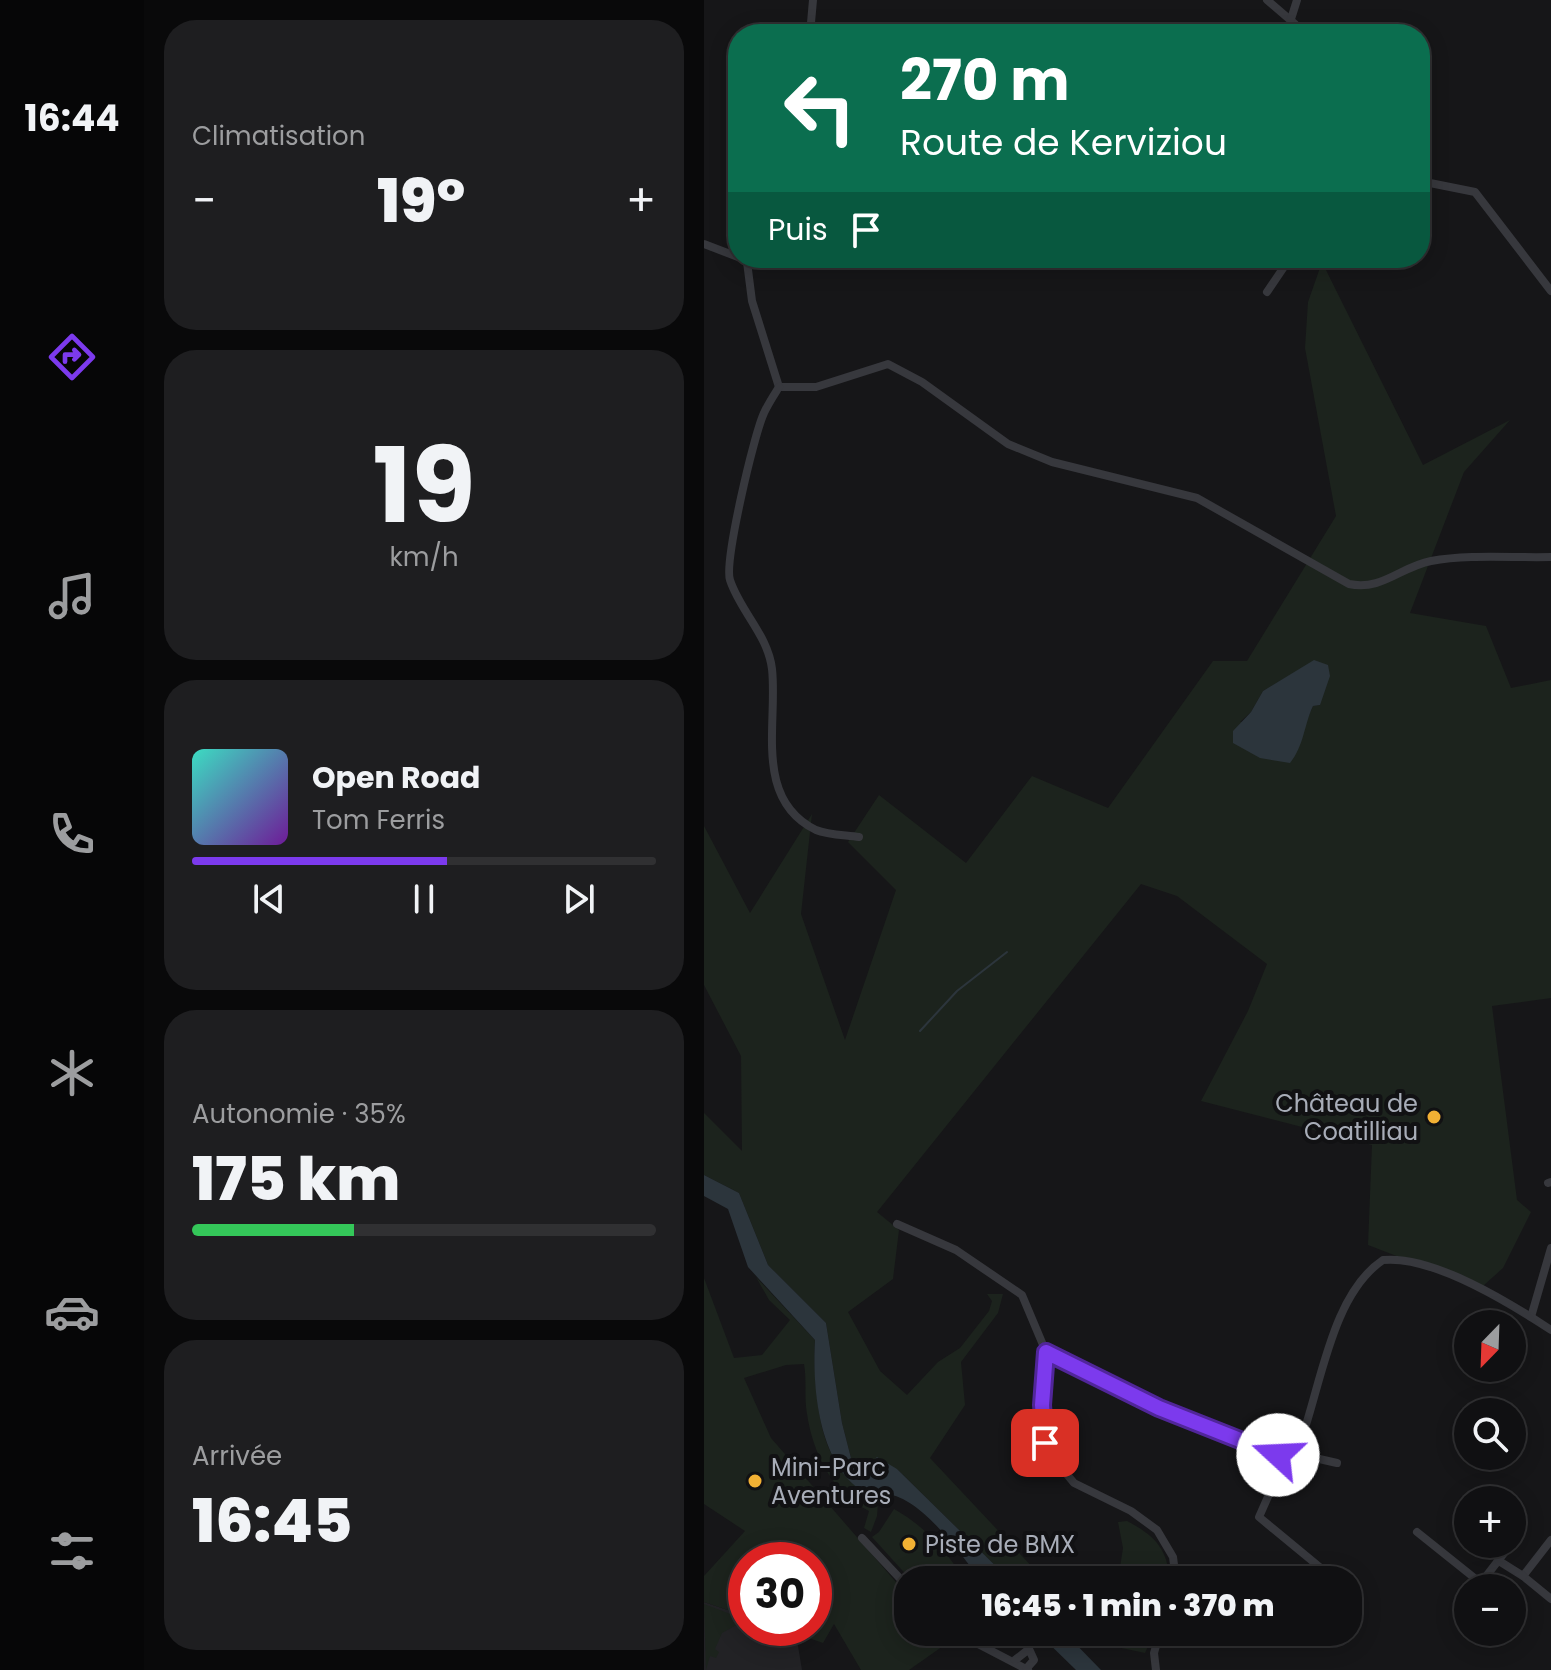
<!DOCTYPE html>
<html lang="fr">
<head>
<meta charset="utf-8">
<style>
  body { margin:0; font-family:Poppins,sans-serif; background:#1e1e20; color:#f1f3f6; height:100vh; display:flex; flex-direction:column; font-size:30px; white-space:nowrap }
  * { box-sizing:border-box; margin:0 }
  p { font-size:26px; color:#9c9d9f }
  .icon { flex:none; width:44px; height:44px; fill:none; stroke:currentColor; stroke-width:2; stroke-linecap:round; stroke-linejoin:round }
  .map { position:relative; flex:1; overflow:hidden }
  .details { display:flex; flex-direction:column; gap:20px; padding:20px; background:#09090a; width:560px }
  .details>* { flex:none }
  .top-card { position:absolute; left:24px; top:24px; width:702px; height:244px; border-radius:32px; box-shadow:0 4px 20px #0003,0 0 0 2px #303032; background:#0b6e4f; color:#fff; overflow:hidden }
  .needle { width:52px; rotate:203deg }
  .controls { position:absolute; left:750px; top:1310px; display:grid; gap:16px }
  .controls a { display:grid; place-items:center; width:72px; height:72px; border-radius:50%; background:#101012; box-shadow:0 4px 20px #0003,0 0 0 2px #303032; font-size:40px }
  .speed { position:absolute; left:24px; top:1542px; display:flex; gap:16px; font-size:40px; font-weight:700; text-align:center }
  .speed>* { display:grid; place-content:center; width:104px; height:104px; border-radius:50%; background:#101012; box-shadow:0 4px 20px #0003,0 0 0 2px #303032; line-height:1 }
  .speed .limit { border:12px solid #d22; background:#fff; color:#111 }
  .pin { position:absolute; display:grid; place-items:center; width:68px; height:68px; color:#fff; margin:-34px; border-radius:16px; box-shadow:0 4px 12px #0006 }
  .me { position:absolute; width:88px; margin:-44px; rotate:290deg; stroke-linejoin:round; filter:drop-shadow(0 0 6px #0008) }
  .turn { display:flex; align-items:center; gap:28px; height:168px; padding:0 40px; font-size:36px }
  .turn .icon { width:104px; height:104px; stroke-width:2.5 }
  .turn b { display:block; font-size:56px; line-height:68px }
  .then { display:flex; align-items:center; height:76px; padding:0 40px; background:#0003; gap:16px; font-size:30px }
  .big { font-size:60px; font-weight:800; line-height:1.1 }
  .details .tile { flex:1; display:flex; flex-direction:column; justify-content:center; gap:12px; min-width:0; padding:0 28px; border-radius:32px; background:#1e1e20 }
  .details .dial { align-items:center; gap:0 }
  .dial b { font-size:104px; line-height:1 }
  .song { display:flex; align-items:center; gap:24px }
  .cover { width:96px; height:96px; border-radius:12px; background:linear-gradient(135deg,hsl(170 70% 55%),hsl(280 70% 35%)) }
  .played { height:8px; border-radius:4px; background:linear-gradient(90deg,#7c3aed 55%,#303032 55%) }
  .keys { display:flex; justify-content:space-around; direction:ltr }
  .heat { display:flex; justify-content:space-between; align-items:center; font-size:44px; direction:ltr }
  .charge { height:12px; border-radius:6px; background:linear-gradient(90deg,#34c759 35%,#303032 0) }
  .trip { position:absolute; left:190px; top:1566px; width:468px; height:80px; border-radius:32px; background:#101012; box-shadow:0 4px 20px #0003,0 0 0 2px #303032; font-weight:800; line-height:80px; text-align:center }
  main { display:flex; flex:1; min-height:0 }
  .dock { display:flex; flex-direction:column; width:144px; justify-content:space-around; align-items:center; background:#060607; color:#9c9d9f }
  .dock .icon { width:56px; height:56px }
  .dock .active { color:#7c3aed }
  .dock b { font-size:36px; color:#f1f3f6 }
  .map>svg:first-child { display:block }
  .built { fill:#222225 }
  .green { fill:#1c231d; fill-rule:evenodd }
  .water { fill:#2c353c }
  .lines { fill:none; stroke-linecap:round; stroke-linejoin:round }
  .stream { stroke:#2c353c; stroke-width:2 }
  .minor { stroke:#37383d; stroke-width:8 }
  .route-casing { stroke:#51269a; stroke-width:20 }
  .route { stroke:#7c3aed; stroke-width:14 }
  .poi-dot { fill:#f2b134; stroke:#111113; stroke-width:3 }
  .labels { text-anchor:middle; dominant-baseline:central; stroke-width:8; stroke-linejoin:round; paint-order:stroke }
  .poi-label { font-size:24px; fill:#a8adb8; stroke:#111113; text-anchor:start }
</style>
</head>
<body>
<main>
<nav class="dock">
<b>16:44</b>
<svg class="icon active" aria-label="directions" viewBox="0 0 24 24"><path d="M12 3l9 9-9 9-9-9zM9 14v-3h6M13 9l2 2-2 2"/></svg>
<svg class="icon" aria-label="music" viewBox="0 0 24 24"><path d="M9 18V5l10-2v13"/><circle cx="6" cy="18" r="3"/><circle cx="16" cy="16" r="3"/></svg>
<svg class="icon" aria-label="phone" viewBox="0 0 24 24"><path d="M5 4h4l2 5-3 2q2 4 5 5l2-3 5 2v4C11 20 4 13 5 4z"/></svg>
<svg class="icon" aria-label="climate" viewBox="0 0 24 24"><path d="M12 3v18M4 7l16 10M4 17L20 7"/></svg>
<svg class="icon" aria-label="car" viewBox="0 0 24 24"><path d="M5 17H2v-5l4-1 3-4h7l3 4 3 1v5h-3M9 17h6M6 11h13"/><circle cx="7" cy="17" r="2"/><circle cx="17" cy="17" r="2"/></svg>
<svg class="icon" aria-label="filters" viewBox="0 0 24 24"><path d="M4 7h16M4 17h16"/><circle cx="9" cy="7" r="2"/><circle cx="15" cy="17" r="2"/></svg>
</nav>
<section class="details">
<div class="tile"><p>Climatisation</p>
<div class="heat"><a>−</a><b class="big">19°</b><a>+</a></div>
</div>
<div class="tile dial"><b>19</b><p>km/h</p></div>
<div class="tile">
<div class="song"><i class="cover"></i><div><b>Open Road</b><p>Tom Ferris</p></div></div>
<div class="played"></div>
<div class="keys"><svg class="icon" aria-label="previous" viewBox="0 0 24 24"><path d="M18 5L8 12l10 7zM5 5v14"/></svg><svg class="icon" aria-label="pause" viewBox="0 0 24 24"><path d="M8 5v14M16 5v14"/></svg><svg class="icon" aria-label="next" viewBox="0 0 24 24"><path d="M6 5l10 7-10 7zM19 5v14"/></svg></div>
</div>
<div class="tile"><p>Autonomie · 35%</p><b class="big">175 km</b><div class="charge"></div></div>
<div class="tile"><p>Arrivée</p><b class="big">16:45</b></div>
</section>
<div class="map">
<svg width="847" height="1670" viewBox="0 0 847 1670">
  <rect width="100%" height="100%" fill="#161618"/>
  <polygon class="built" points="0,1602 42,1616 42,1628 76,1628 92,1634 98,1670 0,1670"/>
  <g class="green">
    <path d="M618 262 719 465 806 420 760 472 706 613 782 626 807 688 847 680V998L788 1006 813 1200 827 1212 799 1268 779 1286 760 1282 664 1245 668 1145 497 1101 544 1011 563 964 473 896 437 884 173 1212 195 1230 189 1279 144 1312 176 1371 203 1395 234 1362 256 1348 285 1311 288 1301 283 1294H299L294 1313 257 1362 261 1405 226 1458 333 1572 336 1580H306L193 1469 158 1468 148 1462 138 1423 122 1323 64 1265 35 1193 0 1175V1113L38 1151 37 1056 0 985V826L46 913 108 814 97 914 141 1040 192 890 144 842 175 795 262 863 328 776 404 808 509 661H543L632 516 601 348 604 302ZM610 661 616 705 609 706 605 715 536 722 547 712 559 691Z"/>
    <path d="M52 1277 111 1340C109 1370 113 1432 130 1458 138 1471 162 1483 175 1493L173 1516 167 1532 160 1528 165 1511C128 1493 109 1453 103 1414 100 1397 103 1381 100 1364L82 1365 40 1378 67 1438 204 1596V1632H241L249 1639 205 1670H157L130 1624 119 1643 76 1628H110V1560H42V1616L0 1602V1576L41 1531 0 1504V1278L30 1358 58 1355 86 1320 65 1300Z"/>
    <path d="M190 1509C221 1526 242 1551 261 1580H207L168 1537 175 1532Z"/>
    <path d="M423 1521C451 1536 463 1548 466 1580H414L419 1548 414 1522Z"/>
    <polygon points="0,1604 42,1620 18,1633 11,1649 15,1652 12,1658 6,1656 2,1670"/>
    <polygon points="391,1632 450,1632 441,1653 385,1641"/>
  </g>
  <g class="water">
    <path d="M610 660 624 665 626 676 616 705 609 706C600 725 600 746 586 763L556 758 529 743V731L547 712 559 691Z"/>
    <path d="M0 1175 35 1193 64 1265 122 1323 138 1423 148 1462 159 1468 173 1457 193 1469 306 1580H277C255 1553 207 1480 167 1496 115 1472 108 1390 111 1340L44 1267 24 1209 0 1196Z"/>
    <polygon points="333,1632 360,1632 397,1670 372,1670"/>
  </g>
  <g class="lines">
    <g class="stream">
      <polyline points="216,1031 253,991 303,952"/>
      <polyline points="278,1637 290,1632"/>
    </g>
    <g class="minor">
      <polyline points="563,0 591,24 597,34"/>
      <polyline points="587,19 593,0"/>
      <polyline points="106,34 109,0"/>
      <polyline points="716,181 771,192 847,291"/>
      <polyline points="0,244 34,257"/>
      <polyline points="36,258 43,262 48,301 75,387"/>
      <polyline points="563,292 586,258"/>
      <path d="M75 387H112L184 364 218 382 304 444 348 462 493 498 645 584C678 591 696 567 727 561 765 554 808 558 847 557"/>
      <path d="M75 387C70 395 64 404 60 413 50 434 20 562 26 580 36 611 64 635 68 669 74 723 49 799 112 830 124 835 142 835 155 837"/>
      <polyline points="844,1183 847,1182"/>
      <polyline points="193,1224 252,1250 318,1295 342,1352 338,1426 347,1455 370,1483 427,1511 453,1530 469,1557 472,1580"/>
      <polyline points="827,1317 847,1248"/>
      <path d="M342 1352 480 1419 582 1456 589 1453 597 1440C617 1385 628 1294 679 1260 729 1255 806 1303 847 1330"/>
      <polyline points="589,1453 633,1463"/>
      <polyline points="582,1456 555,1517 618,1569"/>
      <polyline points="713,1532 773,1580 780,1579 807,1544"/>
      <polyline points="158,1538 204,1587"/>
      <polyline points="847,1540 819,1576 847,1599"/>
      <polyline points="795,1561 819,1576"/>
      <polyline points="251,1632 324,1670"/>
      <polyline points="311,1660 325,1649 330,1660 323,1668"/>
      <polyline points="452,1670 450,1653 456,1632"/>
    </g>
  </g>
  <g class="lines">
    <g class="route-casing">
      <polyline id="route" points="341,1443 338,1405 342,1352 455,1408 574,1455"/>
    </g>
    <use href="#route" class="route"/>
  </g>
  <g class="poi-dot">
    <circle cx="730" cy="1117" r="8"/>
    <circle cx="51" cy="1481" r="8"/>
    <circle cx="205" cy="1544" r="8"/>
  </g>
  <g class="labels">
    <g class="poi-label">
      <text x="714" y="1103" text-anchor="end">Château de<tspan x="714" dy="28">Coatilliau</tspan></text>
      <text x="67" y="1467">Mini-Parc<tspan x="67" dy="28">Aventures</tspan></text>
      <text x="221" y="1544">Piste de BMX</text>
    </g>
  </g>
</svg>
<div class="controls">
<a><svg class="needle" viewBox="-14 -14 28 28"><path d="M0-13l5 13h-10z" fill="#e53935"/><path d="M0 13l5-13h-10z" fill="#9c9d9f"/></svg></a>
<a><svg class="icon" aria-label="search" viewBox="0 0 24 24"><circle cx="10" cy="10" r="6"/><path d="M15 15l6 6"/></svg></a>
<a>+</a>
<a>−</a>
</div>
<div class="speed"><div class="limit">30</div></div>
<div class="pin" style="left:341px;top:1443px;background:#d93025"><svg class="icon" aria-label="arrive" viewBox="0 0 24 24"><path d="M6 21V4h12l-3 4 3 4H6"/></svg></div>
<svg class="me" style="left:574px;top:1455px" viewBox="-20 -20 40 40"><circle r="19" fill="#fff"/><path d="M0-13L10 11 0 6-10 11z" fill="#7c3aed"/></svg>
<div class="trip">16:45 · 1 min · 370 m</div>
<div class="top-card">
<div class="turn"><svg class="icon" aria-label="left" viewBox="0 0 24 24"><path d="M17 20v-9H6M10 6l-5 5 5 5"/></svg><div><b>270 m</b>Route de Kerviziou</div></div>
<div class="then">Puis<svg class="icon" aria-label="arrive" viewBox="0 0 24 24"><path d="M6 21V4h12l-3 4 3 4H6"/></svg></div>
</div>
</div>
</main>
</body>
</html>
